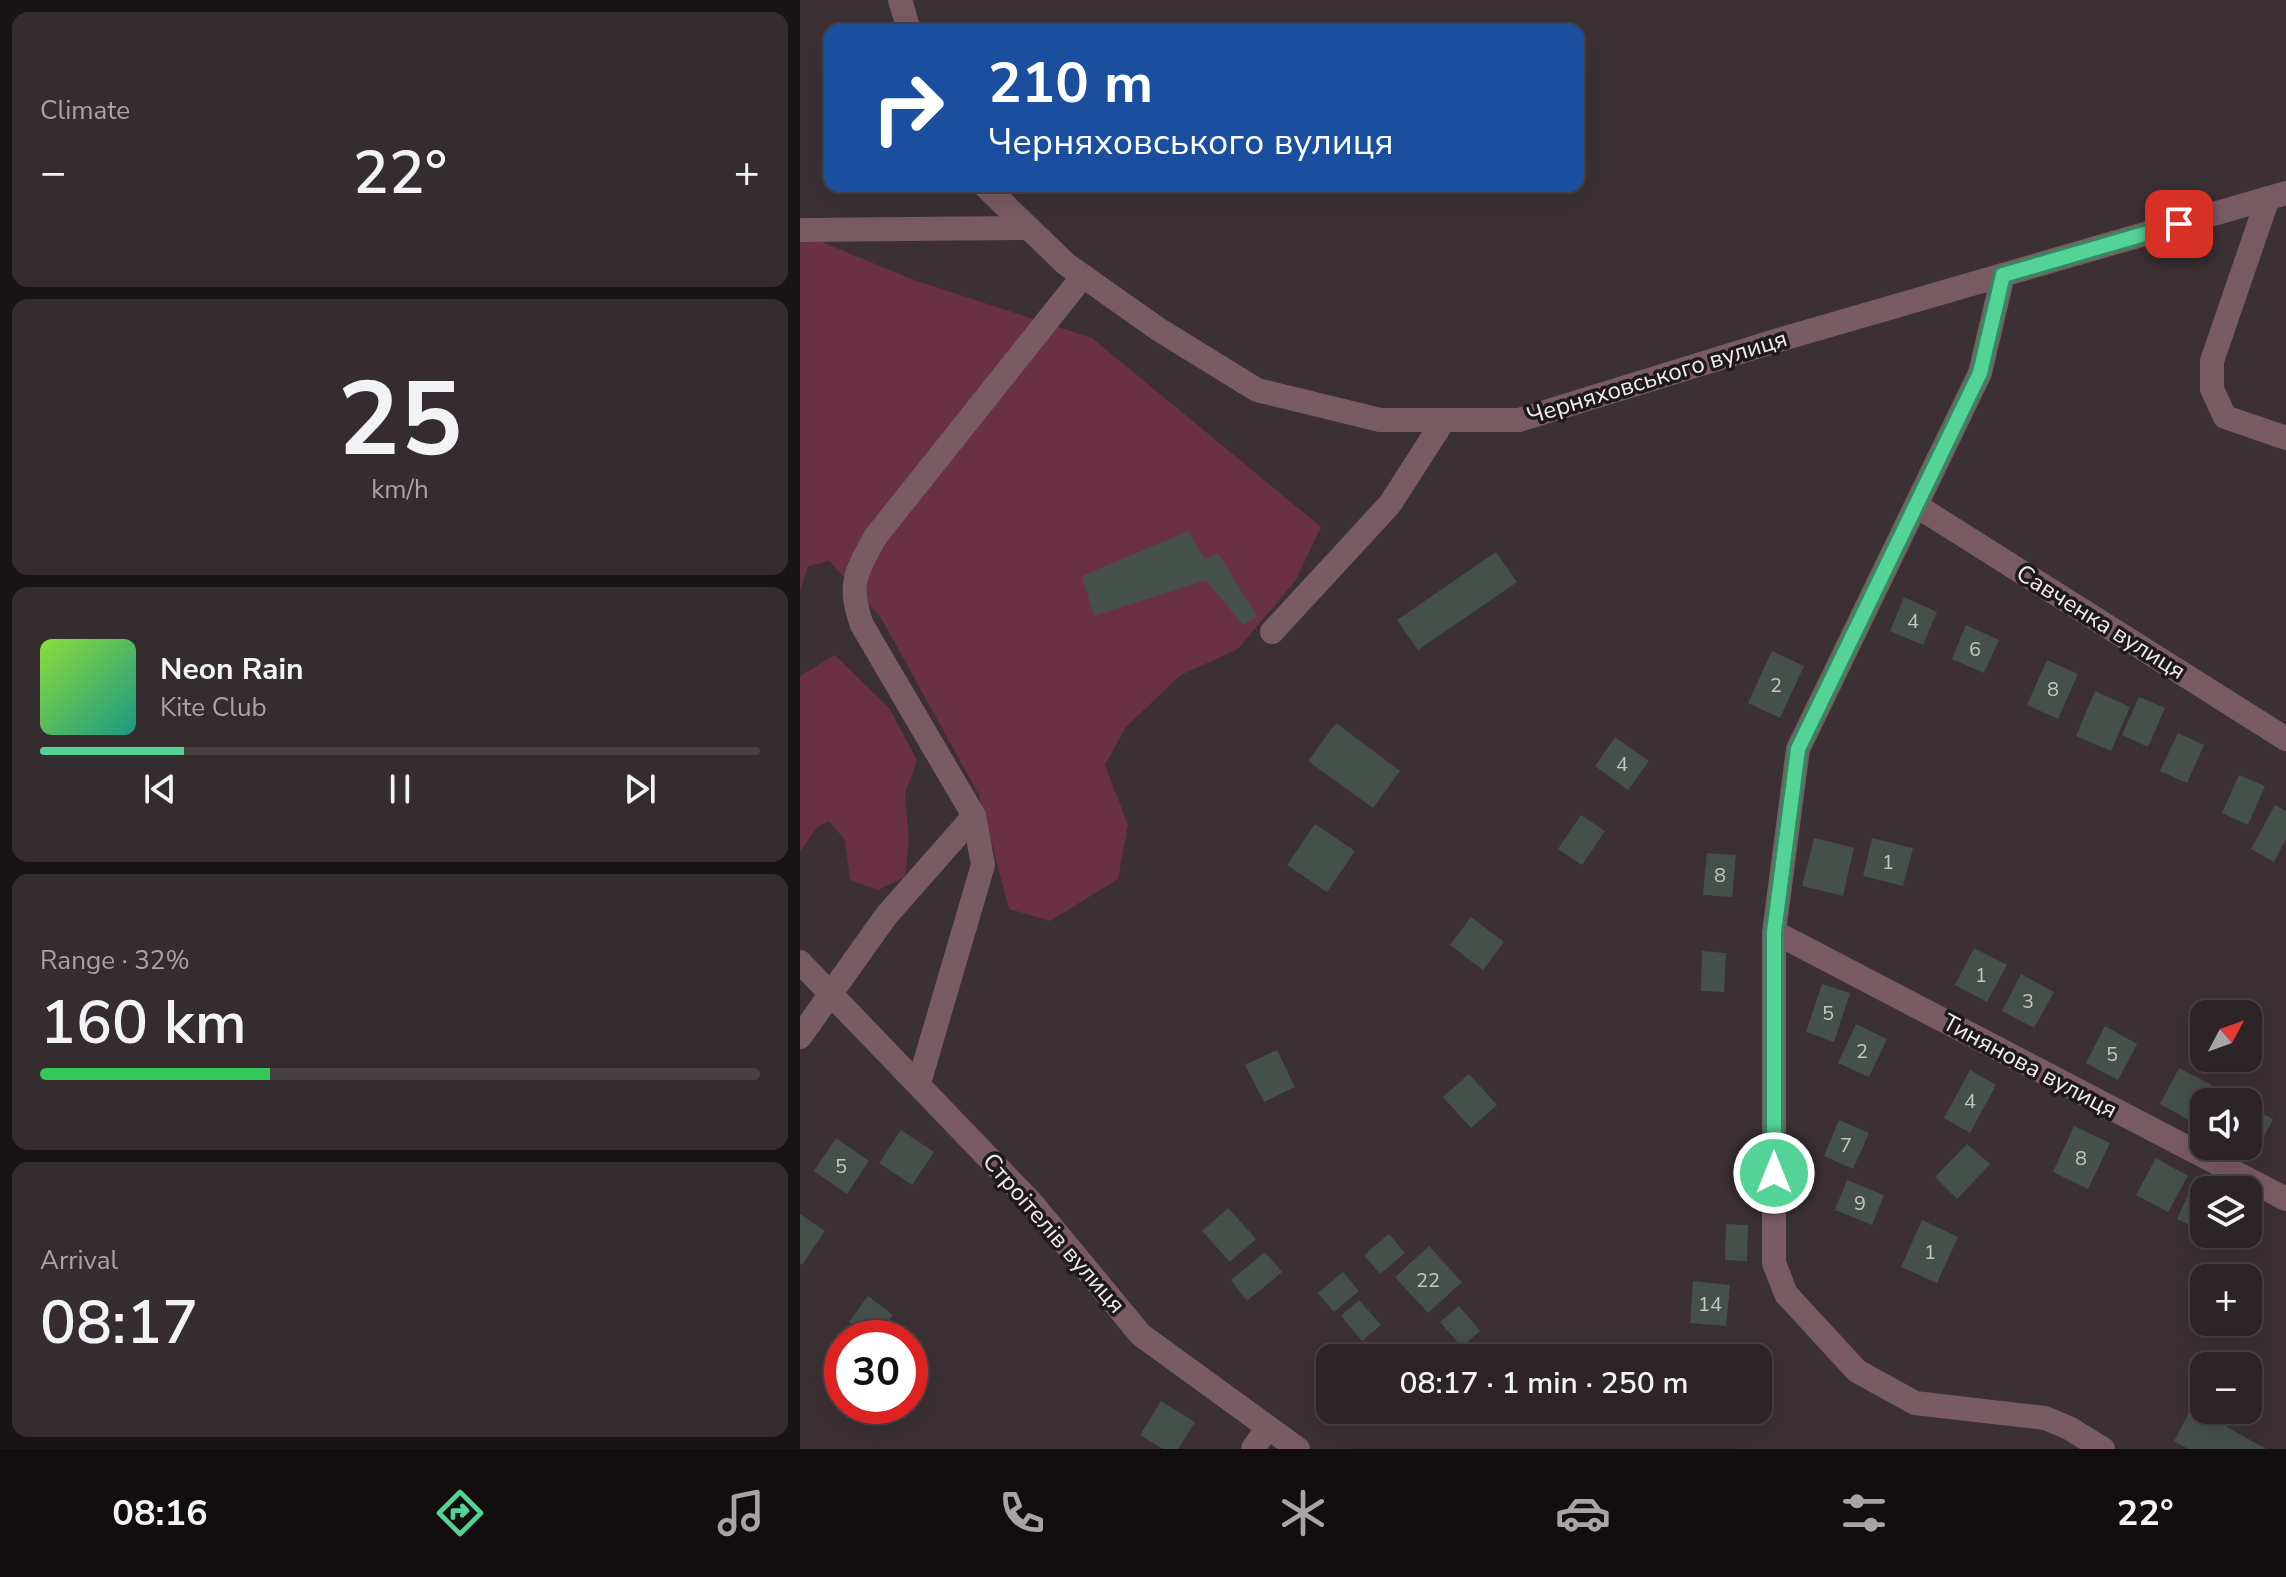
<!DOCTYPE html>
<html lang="en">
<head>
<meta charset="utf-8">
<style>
  body { margin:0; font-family:"Nunito Sans",sans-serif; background:#342c2e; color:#f1f3f6; height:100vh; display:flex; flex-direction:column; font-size:30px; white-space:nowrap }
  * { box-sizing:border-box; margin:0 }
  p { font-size:26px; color:#a6a4a7 }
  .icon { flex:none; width:44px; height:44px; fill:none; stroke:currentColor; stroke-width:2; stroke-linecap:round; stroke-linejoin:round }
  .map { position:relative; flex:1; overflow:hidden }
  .drawer { display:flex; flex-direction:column; gap:12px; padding:12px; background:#181415; width:800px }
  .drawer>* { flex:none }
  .hud { position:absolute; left:24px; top:24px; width:760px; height:168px; border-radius:16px; box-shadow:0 8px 32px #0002,0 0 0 2px #484143; background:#1a4fa0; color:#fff; overflow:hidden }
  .needle { width:52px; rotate:49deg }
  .buttons { position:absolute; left:1390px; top:1000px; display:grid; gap:16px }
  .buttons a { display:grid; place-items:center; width:72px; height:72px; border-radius:16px; background:#2c2426; box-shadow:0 8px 32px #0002,0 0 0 2px #484143; font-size:40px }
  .speed { position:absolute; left:24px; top:1320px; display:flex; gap:16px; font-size:40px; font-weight:700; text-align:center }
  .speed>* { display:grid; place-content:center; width:104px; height:104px; border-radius:50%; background:#2c2426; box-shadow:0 8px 32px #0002,0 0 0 2px #484143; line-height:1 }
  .speed .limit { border:12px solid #d22; background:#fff; color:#111 }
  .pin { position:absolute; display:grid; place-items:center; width:68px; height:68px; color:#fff; margin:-34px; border-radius:16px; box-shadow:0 4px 12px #0006 }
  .me { position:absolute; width:88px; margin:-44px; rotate:0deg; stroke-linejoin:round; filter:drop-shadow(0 0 6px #0008) }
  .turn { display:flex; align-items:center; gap:28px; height:168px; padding:0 32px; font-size:36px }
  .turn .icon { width:104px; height:104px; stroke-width:2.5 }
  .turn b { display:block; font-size:56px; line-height:68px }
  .big { font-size:60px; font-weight:600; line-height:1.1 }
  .drawer .card { flex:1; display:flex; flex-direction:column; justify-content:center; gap:12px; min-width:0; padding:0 28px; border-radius:16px; background:#342c2e }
  .drawer .dial { align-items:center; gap:0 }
  .dial b { font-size:104px; line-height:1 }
  .song { display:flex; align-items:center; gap:24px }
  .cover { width:96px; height:96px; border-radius:12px; background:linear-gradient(135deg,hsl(90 70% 55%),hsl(170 70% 35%)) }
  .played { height:8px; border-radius:4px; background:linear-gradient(90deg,#54d396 20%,#484143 20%) }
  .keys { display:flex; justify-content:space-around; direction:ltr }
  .heat { display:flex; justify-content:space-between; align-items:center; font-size:44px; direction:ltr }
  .charge { height:12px; border-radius:6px; background:linear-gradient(90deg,#34c759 32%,#484143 0) }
  .trip { position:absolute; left:516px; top:1344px; width:456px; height:80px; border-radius:16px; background:#2c2426; box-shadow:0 8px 32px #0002,0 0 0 2px #484143; font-weight:600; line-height:80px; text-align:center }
  .menu { display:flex; height:128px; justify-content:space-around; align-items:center; background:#120e0f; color:#a6a4a7 }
  .menu .icon { width:56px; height:56px }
  .menu .on { color:#54d396 }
  .menu b { font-size:36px; color:#f1f3f6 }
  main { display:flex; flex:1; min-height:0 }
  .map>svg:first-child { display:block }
  .green { fill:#693143 }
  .building { fill:#46504a }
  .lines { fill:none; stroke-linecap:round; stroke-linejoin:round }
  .minor { stroke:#795b63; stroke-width:24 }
  .route-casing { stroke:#378962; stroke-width:20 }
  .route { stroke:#54d396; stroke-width:14 }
  .labels { text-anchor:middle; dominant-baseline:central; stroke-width:7; stroke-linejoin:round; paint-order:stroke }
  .number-label { font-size:20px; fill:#c6c4c4 }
  .street-label { font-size:24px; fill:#f1eaec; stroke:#1e1a1b }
</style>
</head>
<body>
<main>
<section class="drawer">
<div class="card"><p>Climate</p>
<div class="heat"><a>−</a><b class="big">22°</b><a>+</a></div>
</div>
<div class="card dial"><b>25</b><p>km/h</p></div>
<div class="card">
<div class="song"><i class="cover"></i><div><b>Neon Rain</b><p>Kite Club</p></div></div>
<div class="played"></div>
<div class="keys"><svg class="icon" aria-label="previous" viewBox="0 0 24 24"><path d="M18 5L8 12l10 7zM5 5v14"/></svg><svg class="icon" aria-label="pause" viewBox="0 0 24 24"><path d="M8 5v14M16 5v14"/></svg><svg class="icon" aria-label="next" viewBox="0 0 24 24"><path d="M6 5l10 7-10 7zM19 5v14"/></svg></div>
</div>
<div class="card"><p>Range · 32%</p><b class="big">160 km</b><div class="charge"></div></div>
<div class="card"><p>Arrival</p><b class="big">08:17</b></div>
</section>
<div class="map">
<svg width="1486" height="1449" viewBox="0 0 1486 1449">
  <rect width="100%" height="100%" fill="#3b3033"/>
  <g class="green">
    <polygon points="0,233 114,280 292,338 521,527 496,580 438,649 381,675 326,727 305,765 328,825 318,879 250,921 209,909 179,795 81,618 29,561 8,566 0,591"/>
    <polygon points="35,655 89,708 117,760 105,794 109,841 105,877 78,890 50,880 45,840 29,821 16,828 0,852 0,676"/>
  </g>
  <g class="building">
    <polygon points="388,531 405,559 418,553 457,616 443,625 406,580 294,616 282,576"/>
    <polygon points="696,552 717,582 618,650 597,620"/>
    <polygon points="1104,597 1137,612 1123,645 1090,631"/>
    <polygon points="1166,625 1199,640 1184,673 1152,659"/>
    <polygon points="972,651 1004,666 980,718 948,703"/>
    <polygon points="1247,660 1278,674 1258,719 1227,705"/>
    <polygon points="1295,691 1330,707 1311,751 1276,736"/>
    <polygon points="1339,697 1365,708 1348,747 1322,735"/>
    <polygon points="536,723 600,771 573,808 508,761"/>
    <polygon points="1378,733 1404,745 1387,783 1360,771"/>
    <polygon points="815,737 849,761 828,790 795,766"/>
    <polygon points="1439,775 1465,786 1448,825 1422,813"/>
    <polygon points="1475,805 1486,811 1486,839 1474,862 1451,849"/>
    <polygon points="781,815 805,831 782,865 758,849"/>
    <polygon points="515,824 555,851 527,892 487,865"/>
    <polygon points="1014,838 1054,848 1043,896 1002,886"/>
    <polygon points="1072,838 1113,848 1103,886 1063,876"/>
    <polygon points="907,853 936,855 932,897 903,895"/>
    <polygon points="671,917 704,942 683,970 650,945"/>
    <polygon points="1174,948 1207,965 1187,1002 1155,985"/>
    <polygon points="902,951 926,953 924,992 901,991"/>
    <polygon points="1221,974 1254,992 1234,1028 1202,1011"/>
    <polygon points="1022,984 1050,993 1034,1042 1006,1032"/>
    <polygon points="1056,1024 1087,1039 1069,1077 1038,1063"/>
    <polygon points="1305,1026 1337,1044 1318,1080 1286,1063"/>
    <polygon points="477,1050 495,1087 464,1102 445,1065"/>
    <polygon points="1379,1068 1412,1085 1392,1122 1360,1104"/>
    <polygon points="1170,1070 1196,1085 1170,1133 1144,1118"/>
    <polygon points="669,1074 697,1105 671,1128 643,1097"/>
    <polygon points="1448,1106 1473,1119 1454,1156 1435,1146 1448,1146"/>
    <polygon points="1039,1120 1069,1133 1053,1169 1024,1156"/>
    <polygon points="1274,1126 1310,1143 1288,1189 1253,1172"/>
    <polygon points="101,1130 134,1152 112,1185 79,1163"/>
    <polygon points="36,1138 69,1161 47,1194 14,1171"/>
    <polygon points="1167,1144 1190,1164 1157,1199 1135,1177"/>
    <polygon points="1356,1158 1388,1176 1368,1212 1336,1195"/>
    <polygon points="1396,1178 1421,1190 1404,1190 1404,1232 1377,1219"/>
    <polygon points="1047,1180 1084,1195 1072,1225 1035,1210"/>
    <polygon points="428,1208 456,1239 430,1262 402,1231"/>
    <polygon points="0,1214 25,1231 2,1265 0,1263"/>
    <polygon points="1122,1220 1158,1237 1137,1283 1101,1267"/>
    <polygon points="926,1224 948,1225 947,1261 925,1260"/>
    <polygon points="589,1234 605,1253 580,1274 564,1255"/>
    <polygon points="629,1246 662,1282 628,1313 595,1277"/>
    <polygon points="465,1252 482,1272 447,1301 431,1280"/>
    <polygon points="543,1272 559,1291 534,1312 518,1293"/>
    <polygon points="893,1281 930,1285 926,1326 890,1323"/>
    <polygon points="68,1296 93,1315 76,1338 49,1322"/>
    <polygon points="559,1300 581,1325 562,1341 541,1316"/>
    <polygon points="659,1306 680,1331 662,1347 640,1322"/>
    <polygon points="361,1401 395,1422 378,1449 363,1449 340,1435"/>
    <polygon points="1392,1407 1466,1449 1388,1449 1374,1441"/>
    <polygon points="872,1410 909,1410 910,1422 874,1426"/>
  </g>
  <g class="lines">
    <g class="minor">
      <polyline points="100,0 109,30"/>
      <polyline points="185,186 266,264 358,329 457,390 580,420 719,420 982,339 1486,193"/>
      <polyline points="1468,198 1412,361 1412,389 1425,417 1486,438"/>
      <polyline points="0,230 229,228"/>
      <polyline points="1203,275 1180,373 998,749 974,932 974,1263 986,1294 1057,1371 1115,1403 1245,1418 1269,1428 1303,1449"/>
      <polyline points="1117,506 1486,739"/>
      <polyline points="472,632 590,504 644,420"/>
      <polyline points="974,932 1486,1199"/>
      <polyline points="0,962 230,1201 341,1335 498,1449"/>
      <polyline points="0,1037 86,916 174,816"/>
      <path d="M119 1083 183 865 174 816 62 625C47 585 56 572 76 536L283 276"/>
      <polyline points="453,1449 467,1428"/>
    </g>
  </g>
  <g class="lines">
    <g class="route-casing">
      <polyline id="route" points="974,1173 974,932 998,749 1180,373 1203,275 1379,224"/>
    </g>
    <use href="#route" class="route"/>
  </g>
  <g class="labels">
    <g class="number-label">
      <text x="1113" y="621">4</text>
      <text x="1175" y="649">6</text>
      <text x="976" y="685">2</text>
      <text x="1253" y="689">8</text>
      <text x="822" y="764">4</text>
      <text x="1088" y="862">1</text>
      <text x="920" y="875">8</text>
      <text x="1181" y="975">1</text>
      <text x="1228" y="1001">3</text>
      <text x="1028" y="1013">5</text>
      <text x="1062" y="1051">2</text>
      <text x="1312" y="1054">5</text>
      <text x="1170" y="1101">4</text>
      <text x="1046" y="1145">7</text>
      <text x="1281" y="1158">8</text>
      <text x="41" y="1166">5</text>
      <text x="1060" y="1203">9</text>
      <text x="1130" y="1252">1</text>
      <text x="628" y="1280">22</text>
      <text x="910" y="1304">14</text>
    </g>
    <g class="street-label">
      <text transform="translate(857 377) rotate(-17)">Черняховського вулиця</text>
      <text transform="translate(1301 622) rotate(32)">Савченка вулиця</text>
      <text transform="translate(1230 1066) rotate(28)">Тинянова вулиця</text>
      <text transform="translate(254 1233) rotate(49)">Строiтелiв вулиця</text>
    </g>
  </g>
</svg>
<div class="buttons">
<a><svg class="needle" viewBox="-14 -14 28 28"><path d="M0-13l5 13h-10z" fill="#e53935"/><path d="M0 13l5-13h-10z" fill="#a6a4a7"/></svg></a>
<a><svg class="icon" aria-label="sound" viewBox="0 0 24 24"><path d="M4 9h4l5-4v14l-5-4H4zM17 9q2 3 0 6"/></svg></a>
<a><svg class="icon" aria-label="layers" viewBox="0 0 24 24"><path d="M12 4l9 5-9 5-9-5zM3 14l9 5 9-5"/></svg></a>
<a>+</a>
<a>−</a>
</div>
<div class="speed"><div class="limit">30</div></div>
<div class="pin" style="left:1379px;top:224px;background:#d93025"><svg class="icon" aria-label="arrive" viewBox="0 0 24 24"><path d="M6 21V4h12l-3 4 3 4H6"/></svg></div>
<svg class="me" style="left:974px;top:1173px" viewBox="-20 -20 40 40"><circle r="17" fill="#54d396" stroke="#fff" stroke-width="3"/><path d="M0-11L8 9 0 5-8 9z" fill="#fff"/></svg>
<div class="trip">08:17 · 1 min · 250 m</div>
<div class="hud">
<div class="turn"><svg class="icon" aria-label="right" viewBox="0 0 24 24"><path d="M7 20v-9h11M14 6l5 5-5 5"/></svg><div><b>210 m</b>Черняховського вулиця</div></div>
</div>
</div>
</main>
<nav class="menu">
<b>08:16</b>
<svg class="icon on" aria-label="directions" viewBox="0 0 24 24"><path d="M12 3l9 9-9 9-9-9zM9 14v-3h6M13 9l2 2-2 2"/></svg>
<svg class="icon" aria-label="music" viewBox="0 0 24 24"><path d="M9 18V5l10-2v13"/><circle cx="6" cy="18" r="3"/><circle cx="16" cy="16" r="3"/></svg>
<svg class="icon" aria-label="phone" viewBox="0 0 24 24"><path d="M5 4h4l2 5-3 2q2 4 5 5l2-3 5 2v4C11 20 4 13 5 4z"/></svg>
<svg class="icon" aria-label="climate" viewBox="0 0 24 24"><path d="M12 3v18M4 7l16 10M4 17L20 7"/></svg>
<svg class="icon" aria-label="car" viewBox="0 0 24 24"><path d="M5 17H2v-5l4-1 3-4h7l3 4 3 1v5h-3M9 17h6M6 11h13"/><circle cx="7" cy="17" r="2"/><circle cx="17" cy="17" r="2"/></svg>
<svg class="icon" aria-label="filters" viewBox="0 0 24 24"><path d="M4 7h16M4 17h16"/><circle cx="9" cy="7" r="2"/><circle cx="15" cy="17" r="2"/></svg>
<b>22°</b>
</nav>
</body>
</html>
